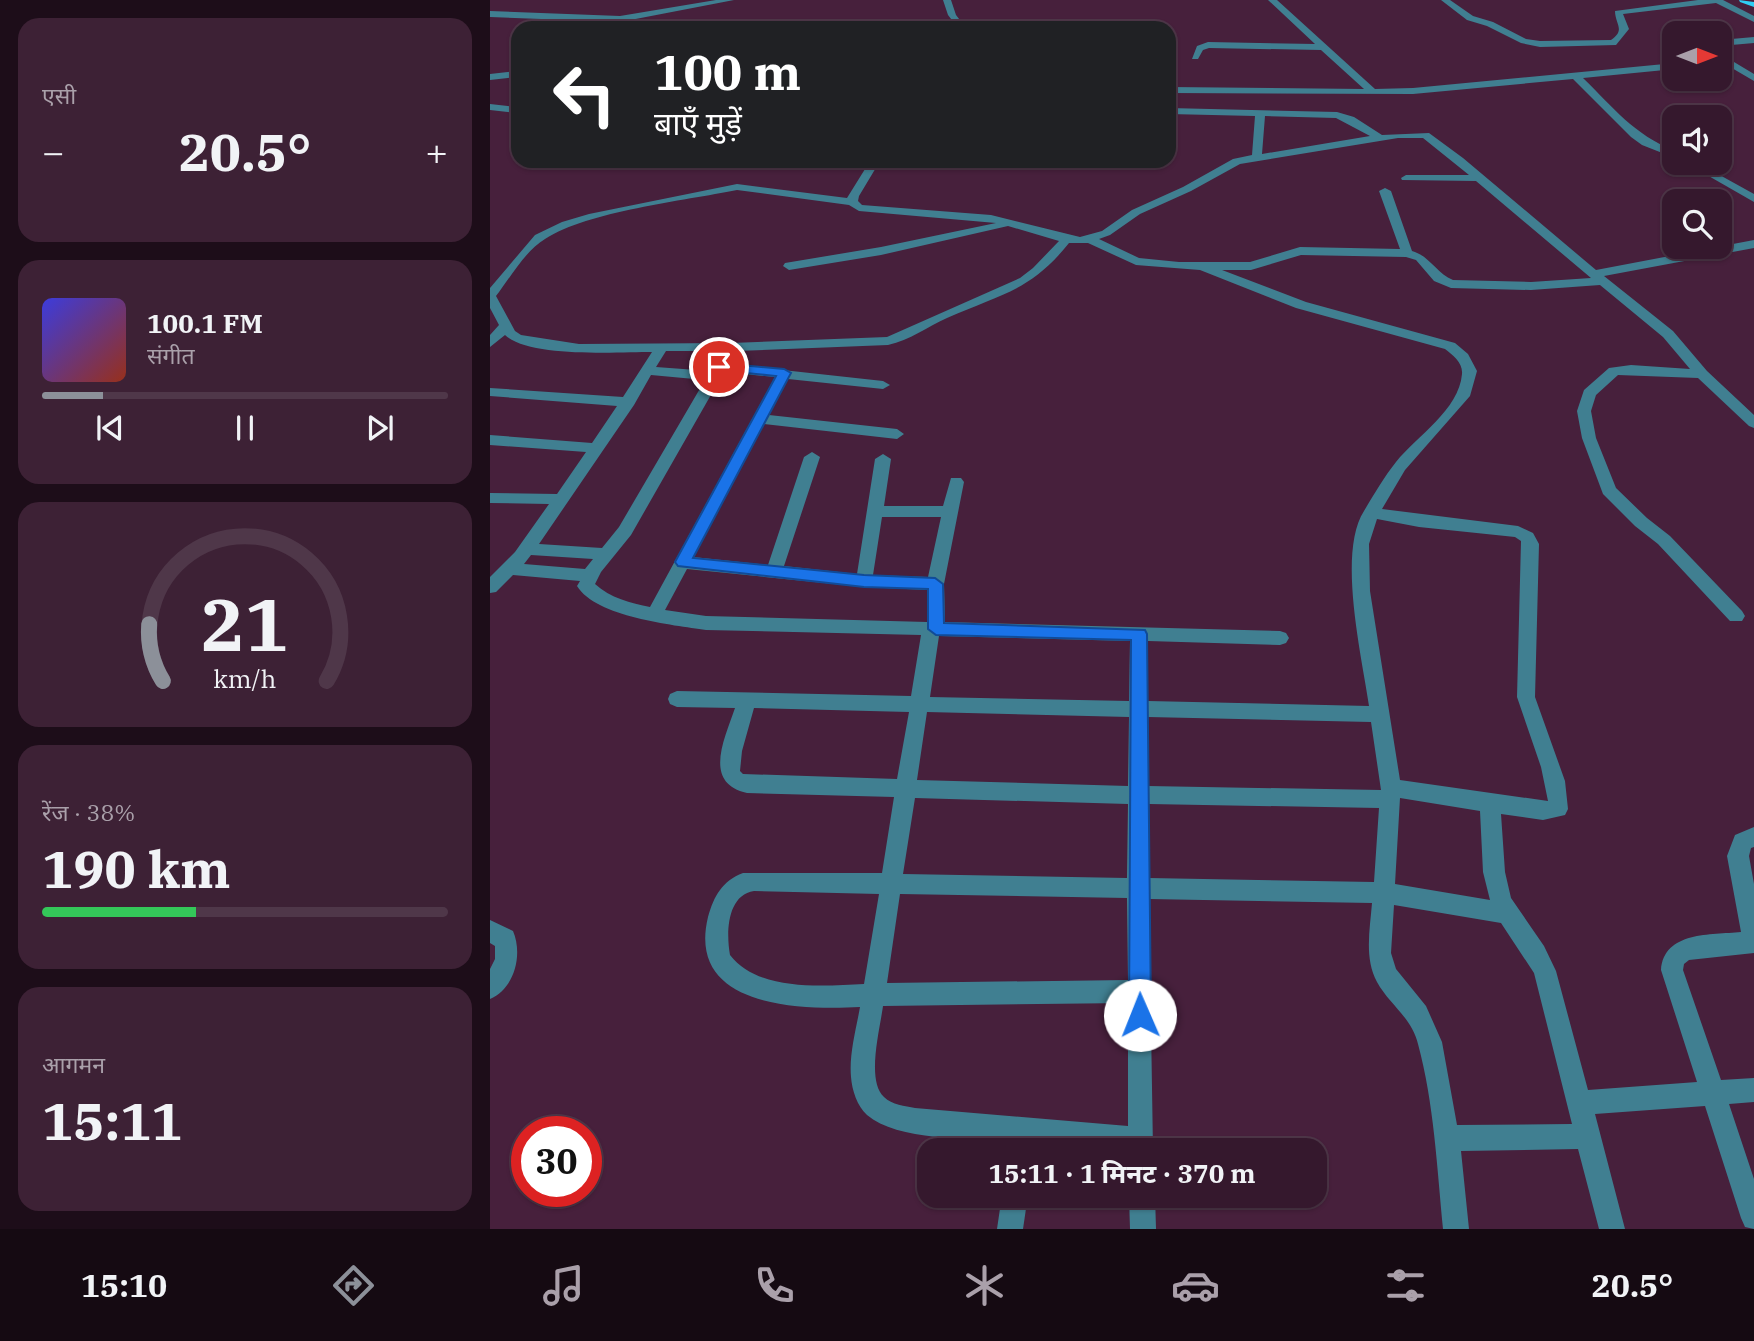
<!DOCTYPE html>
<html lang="hi">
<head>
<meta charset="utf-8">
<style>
  body { margin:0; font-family:"IBM Plex Serif","Noto Sans Devanagari",serif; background:#3d2135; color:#f1f3f6; height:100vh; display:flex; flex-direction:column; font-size:26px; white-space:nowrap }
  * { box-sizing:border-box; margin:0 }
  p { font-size:23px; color:#aaa0aa }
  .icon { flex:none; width:38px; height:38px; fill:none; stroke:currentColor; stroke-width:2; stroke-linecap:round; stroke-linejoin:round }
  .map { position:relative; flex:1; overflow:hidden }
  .drawer { display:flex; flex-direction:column; gap:18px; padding:18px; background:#1d0d19; width:490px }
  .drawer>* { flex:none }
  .guide { position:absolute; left:21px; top:21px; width:665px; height:147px; border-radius:21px; box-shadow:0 2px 5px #0004,0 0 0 2px #4f3749; background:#202124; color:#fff; overflow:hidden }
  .needle { width:46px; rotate:90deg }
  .tools { position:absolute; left:1172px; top:21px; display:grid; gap:14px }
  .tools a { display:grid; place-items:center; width:70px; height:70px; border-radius:14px; background:#35182d; box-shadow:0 2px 5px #0004,0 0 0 2px #4f3749; font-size:35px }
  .speed { position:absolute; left:21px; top:1116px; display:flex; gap:14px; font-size:35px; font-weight:700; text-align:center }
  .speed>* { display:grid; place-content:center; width:91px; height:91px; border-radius:50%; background:#35182d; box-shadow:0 2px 5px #0004,0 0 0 2px #4f3749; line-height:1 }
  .speed .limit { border:10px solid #d22; background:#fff; color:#111 }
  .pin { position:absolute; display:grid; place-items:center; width:60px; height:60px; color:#fff; margin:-30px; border:4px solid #fff; border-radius:50%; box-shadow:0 2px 7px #0007 }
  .me { position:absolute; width:77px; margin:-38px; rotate:359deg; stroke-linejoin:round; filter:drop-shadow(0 0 5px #0008) }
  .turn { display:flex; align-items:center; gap:24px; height:147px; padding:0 28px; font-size:32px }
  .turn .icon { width:91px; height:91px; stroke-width:2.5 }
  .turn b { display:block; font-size:49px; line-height:60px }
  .big { font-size:52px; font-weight:700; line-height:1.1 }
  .drawer .widget { flex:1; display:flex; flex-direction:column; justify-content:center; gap:10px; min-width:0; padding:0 24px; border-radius:21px; background:#3d2135 }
  .drawer .dial { align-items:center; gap:0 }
  .dial svg { height:182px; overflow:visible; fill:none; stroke:#4f3749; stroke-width:7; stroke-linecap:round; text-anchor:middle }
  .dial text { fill:#f1f3f6; stroke:none }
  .song { display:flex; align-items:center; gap:21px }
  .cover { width:84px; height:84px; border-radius:10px; background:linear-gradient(135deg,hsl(240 70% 55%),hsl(10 70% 35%)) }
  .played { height:7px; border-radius:4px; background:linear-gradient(90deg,#8c9099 15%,#4f3749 15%) }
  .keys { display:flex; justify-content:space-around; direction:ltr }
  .heat { display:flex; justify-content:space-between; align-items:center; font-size:38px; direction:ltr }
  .charge { height:10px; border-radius:5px; background:linear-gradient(90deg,#34c759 38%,#4f3749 0) }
  .trip { position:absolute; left:427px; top:1138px; width:410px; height:70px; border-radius:21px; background:#35182d; box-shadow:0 2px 5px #0004,0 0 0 2px #4f3749; font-weight:700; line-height:70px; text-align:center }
  .dock { display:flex; height:112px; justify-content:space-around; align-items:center; background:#150a12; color:#aaa0aa }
  .dock .icon { width:49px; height:49px }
  .dock .current { color:#8c9099 }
  .dock b { font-size:32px; color:#f1f3f6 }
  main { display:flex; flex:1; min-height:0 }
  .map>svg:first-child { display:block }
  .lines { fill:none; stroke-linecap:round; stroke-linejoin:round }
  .minor { fill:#407f91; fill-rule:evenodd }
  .major { fill:#30cef4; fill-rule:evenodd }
  .route { fill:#1a73e8; stroke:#114b97; stroke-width:2 }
</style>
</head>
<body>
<main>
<section class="drawer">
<div class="widget"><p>एसी</p>
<div class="heat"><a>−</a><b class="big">20.5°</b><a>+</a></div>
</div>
<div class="widget">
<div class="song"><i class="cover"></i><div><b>100.1 FM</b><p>संगीत</p></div></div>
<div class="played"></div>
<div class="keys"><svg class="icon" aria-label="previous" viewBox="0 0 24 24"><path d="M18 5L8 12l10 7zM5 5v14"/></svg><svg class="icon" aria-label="pause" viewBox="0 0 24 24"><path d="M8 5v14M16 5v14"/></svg><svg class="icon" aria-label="next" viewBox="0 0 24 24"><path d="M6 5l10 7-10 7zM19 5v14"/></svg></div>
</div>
<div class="widget dial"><svg viewBox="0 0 100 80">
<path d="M14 69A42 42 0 1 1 86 69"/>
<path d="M14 69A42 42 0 0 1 8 44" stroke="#8c9099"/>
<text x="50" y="56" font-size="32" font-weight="700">21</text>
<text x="50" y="72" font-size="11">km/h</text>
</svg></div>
<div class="widget"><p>रेंज · 38%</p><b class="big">190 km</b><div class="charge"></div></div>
<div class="widget"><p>आगमन</p><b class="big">15:11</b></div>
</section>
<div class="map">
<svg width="1264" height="1229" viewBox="0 0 1264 1229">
  <rect width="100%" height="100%" fill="#47203c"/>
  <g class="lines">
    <g class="minor">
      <polygon points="226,0 244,0 130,22 0,17 0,11 130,16"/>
      <polygon points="453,0 461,0 466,15 476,28 468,28 458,15"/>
      <path d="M778 0H787L885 89 923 88 1185 63V69L1093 78C1124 108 1143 134 1185 151V158L1152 145 1141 137 1083 79 923 94 679 93V87L874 89 831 50 719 48 713 50 708 59H702L707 46 718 42 825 44Z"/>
      <path d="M951 0H960L983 16 1003 22 1036 39 1050 41 1121 40C1136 30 1125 24 1125 11L1208 0H1233L1264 16V22L1226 3 1133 14 1139 29 1126 45 1050 47 1031 43 997 26 977 20Z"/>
      <polygon points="1264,37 1264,43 1230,46 1230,40"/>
      <polygon points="1230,59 1239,59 1264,74 1264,81 1235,64 1230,65"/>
      <polygon points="28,71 28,77 0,80 0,74"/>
      <polygon points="0,104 28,107 28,113 0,110"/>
      <path d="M679 108 847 112 864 117 892 135 939 133 973 158 1106 270 1264 240V248L1114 276 1183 331 1217 371 1264 415V428L1259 426 1208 378 1128 375 1106 395 1101 411 1106 438 1126 488 1157 518 1180 536 1252 611 1255 616 1252 621H1240L1168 544 1145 526 1113 494 1092 438 1087 411 1094 390 1119 368 1141 365 1200 369 1173 337 1110 285 1041 290 961 288 944 281 926 260 916 257 811 255 761 270H732L816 302 965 343 978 354 987 371 980 396 915 470 892 509 1028 526 1043 533 1049 544 1045 697 1075 781 1078 809 1075 815 1053 820 1011 814 1015 872 1021 898 1054 946 1066 971 1098 1090 1207 1082 1171 970C1174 931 1221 935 1251 932L1237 856 1245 835 1264 827V847L1261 848 1259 856 1264 884V953L1199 960 1194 964 1193 970 1231 1080 1264 1078V1102L1239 1104 1264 1179V1229L1255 1227 1251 1218 1215 1106 1105 1114 1135 1229H1109L1088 1149 971 1151 979 1229H953C947 1168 944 1103 928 1044 922 1018 899 1004 887 982 874 958 880 929 882 903L659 899 663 1150H616L544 1144 543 1150H517L519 1142C481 1138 407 1141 377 1115 367 1106 362 1090 361 1077 359 1054 366 1030 370 1007 310 1010 196 1008 218 917 224 896 232 881 253 873H392L404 797 257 793C212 783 235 738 245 708L187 707 180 704 178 699 180 694 187 691 421 696 431 635 216 630C183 625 106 617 87 586L90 581 23 575 6 592 0 593V577L25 552 59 504 0 503V493L67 494 96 452 0 445V435L102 443 127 406 0 396V388L133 397 162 352C128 352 39 358 15 335L0 347V335L9 325 0 308V288L45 235 72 222 99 214 247 184 357 198 380 161H390L369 196 368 201 372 205 501 215 590 237 612 231 642 210 693 187 743 159 762 155 765 116 679 114ZM775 116 846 118 880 136 772 154ZM908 138H933L979 175H916L911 178 912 180 986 181 1101 278 1041 282 963 280C946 273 940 256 922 251L901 191 895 188 889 191 910 249 810 247 760 262H689L649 258 609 239 620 235 650 214 701 191 750 164ZM247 190 359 205 369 211 506 223 391 247 295 263 293 266 299 270 391 255 518 226 569 241 543 268 530 278 397 337 241 343 89 344 31 335 25 331 6 296C20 278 35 251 55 239 99 211 193 201 247 190ZM579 243H598L646 265 710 270 806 308 955 349C963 355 973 363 972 374 969 410 927 436 906 462 894 477 883 496 874 511 847 553 872 657 879 706L658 701V641L790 645 796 643 799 638 796 633 790 631 455 622 454 584 474 482 471 478H461L453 506H394L401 459 393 454 385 459 367 574 294 566 330 457 322 452 314 457 278 565 203 557 274 424 407 439 414 434 407 429 279 415 298 379 393 389 400 385 393 381 238 364 246 351 398 345C420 340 437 327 457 318 510 294 540 292 579 243ZM176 351H232L220 371 166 367ZM234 372 285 377 160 607C141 603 120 598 105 584L111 572 141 535ZM161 375 215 380 129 527 112 548 49 544 144 405ZM392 517H451L438 577 383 575ZM887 519 929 527 1025 537 1031 541 1027 697 1051 767 1058 801 910 780 880 591 879 544ZM41 555 103 559 95 569 34 564ZM197 569 374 587 437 590V622L216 616 175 610ZM449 636 640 641 639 701 440 697ZM264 708 419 712 407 779 253 774 250 771 252 751ZM437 712 639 717 638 786 427 780ZM658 717 881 722 891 790 658 786ZM425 798 638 804 637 878 413 874ZM910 798 990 811 993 872 1000 900 905 884ZM659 804 889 808 884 882 659 878ZM264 891 389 894 374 984C332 986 269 992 240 955 236 933 237 895 264 891ZM410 894 637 898 638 980 397 983ZM904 905 1011 923 1044 973 1082 1124 967 1125 952 1042 936 1006 906 969 901 953ZM638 1003V1126L425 1108C415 1106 402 1105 394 1097 376 1081 390 1029 393 1006Z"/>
      <polygon points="1196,163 1208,163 1264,194 1264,202"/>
      <path d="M0 920 23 931C33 954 25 988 0 999V969L5 959V946L0 943Z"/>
      <polygon points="512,1195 538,1195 533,1229 507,1229"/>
      <polygon points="639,1195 665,1195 666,1229 640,1229"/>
    </g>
    <polygon class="major" points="1249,0 1264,2 1264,7 1250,2"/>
  </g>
  <polygon class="route" points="229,363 294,369 301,373 203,558 374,575 445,578 453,584 454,623 655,630 657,634 661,1015 657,1023 650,1026 642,1023 639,1015 641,640 446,635 438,629 438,589 374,587 188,566 185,562 286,376 225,370 223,367"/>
</svg>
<div class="tools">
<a><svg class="needle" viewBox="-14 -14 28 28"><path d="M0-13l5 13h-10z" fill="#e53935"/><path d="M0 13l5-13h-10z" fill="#aaa0aa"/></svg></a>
<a><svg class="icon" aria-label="sound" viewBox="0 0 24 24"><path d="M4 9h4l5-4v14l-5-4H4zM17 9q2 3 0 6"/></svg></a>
<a><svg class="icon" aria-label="search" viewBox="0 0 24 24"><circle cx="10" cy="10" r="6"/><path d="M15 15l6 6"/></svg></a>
</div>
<div class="speed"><div class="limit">30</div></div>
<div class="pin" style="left:229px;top:367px;background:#d93025"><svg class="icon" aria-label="arrive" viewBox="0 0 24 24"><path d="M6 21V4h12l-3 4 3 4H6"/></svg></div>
<svg class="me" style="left:650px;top:1015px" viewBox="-20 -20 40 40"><circle r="19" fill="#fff"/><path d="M0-13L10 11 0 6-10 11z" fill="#1a73e8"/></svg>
<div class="trip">15:11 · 1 मिनट · 370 m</div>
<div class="guide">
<div class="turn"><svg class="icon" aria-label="left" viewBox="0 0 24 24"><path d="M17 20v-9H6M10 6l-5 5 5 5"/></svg><div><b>100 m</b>बाएँ मुड़ें</div></div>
</div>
</div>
</main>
<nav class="dock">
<b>15:10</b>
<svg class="icon current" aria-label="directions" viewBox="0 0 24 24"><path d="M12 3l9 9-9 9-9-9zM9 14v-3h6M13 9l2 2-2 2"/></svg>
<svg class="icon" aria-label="music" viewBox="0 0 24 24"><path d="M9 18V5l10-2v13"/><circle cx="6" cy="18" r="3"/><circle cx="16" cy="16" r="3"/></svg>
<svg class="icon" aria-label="phone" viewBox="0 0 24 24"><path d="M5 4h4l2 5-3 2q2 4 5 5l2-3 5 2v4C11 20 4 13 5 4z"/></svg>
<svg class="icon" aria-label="climate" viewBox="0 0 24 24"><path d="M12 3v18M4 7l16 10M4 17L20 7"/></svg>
<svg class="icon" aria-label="car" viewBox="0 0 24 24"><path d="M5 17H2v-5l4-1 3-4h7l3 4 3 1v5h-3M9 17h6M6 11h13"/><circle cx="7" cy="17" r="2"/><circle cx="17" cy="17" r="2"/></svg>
<svg class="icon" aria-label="filters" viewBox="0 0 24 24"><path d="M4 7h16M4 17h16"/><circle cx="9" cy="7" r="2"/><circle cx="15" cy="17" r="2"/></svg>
<b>20.5°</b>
</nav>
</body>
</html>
